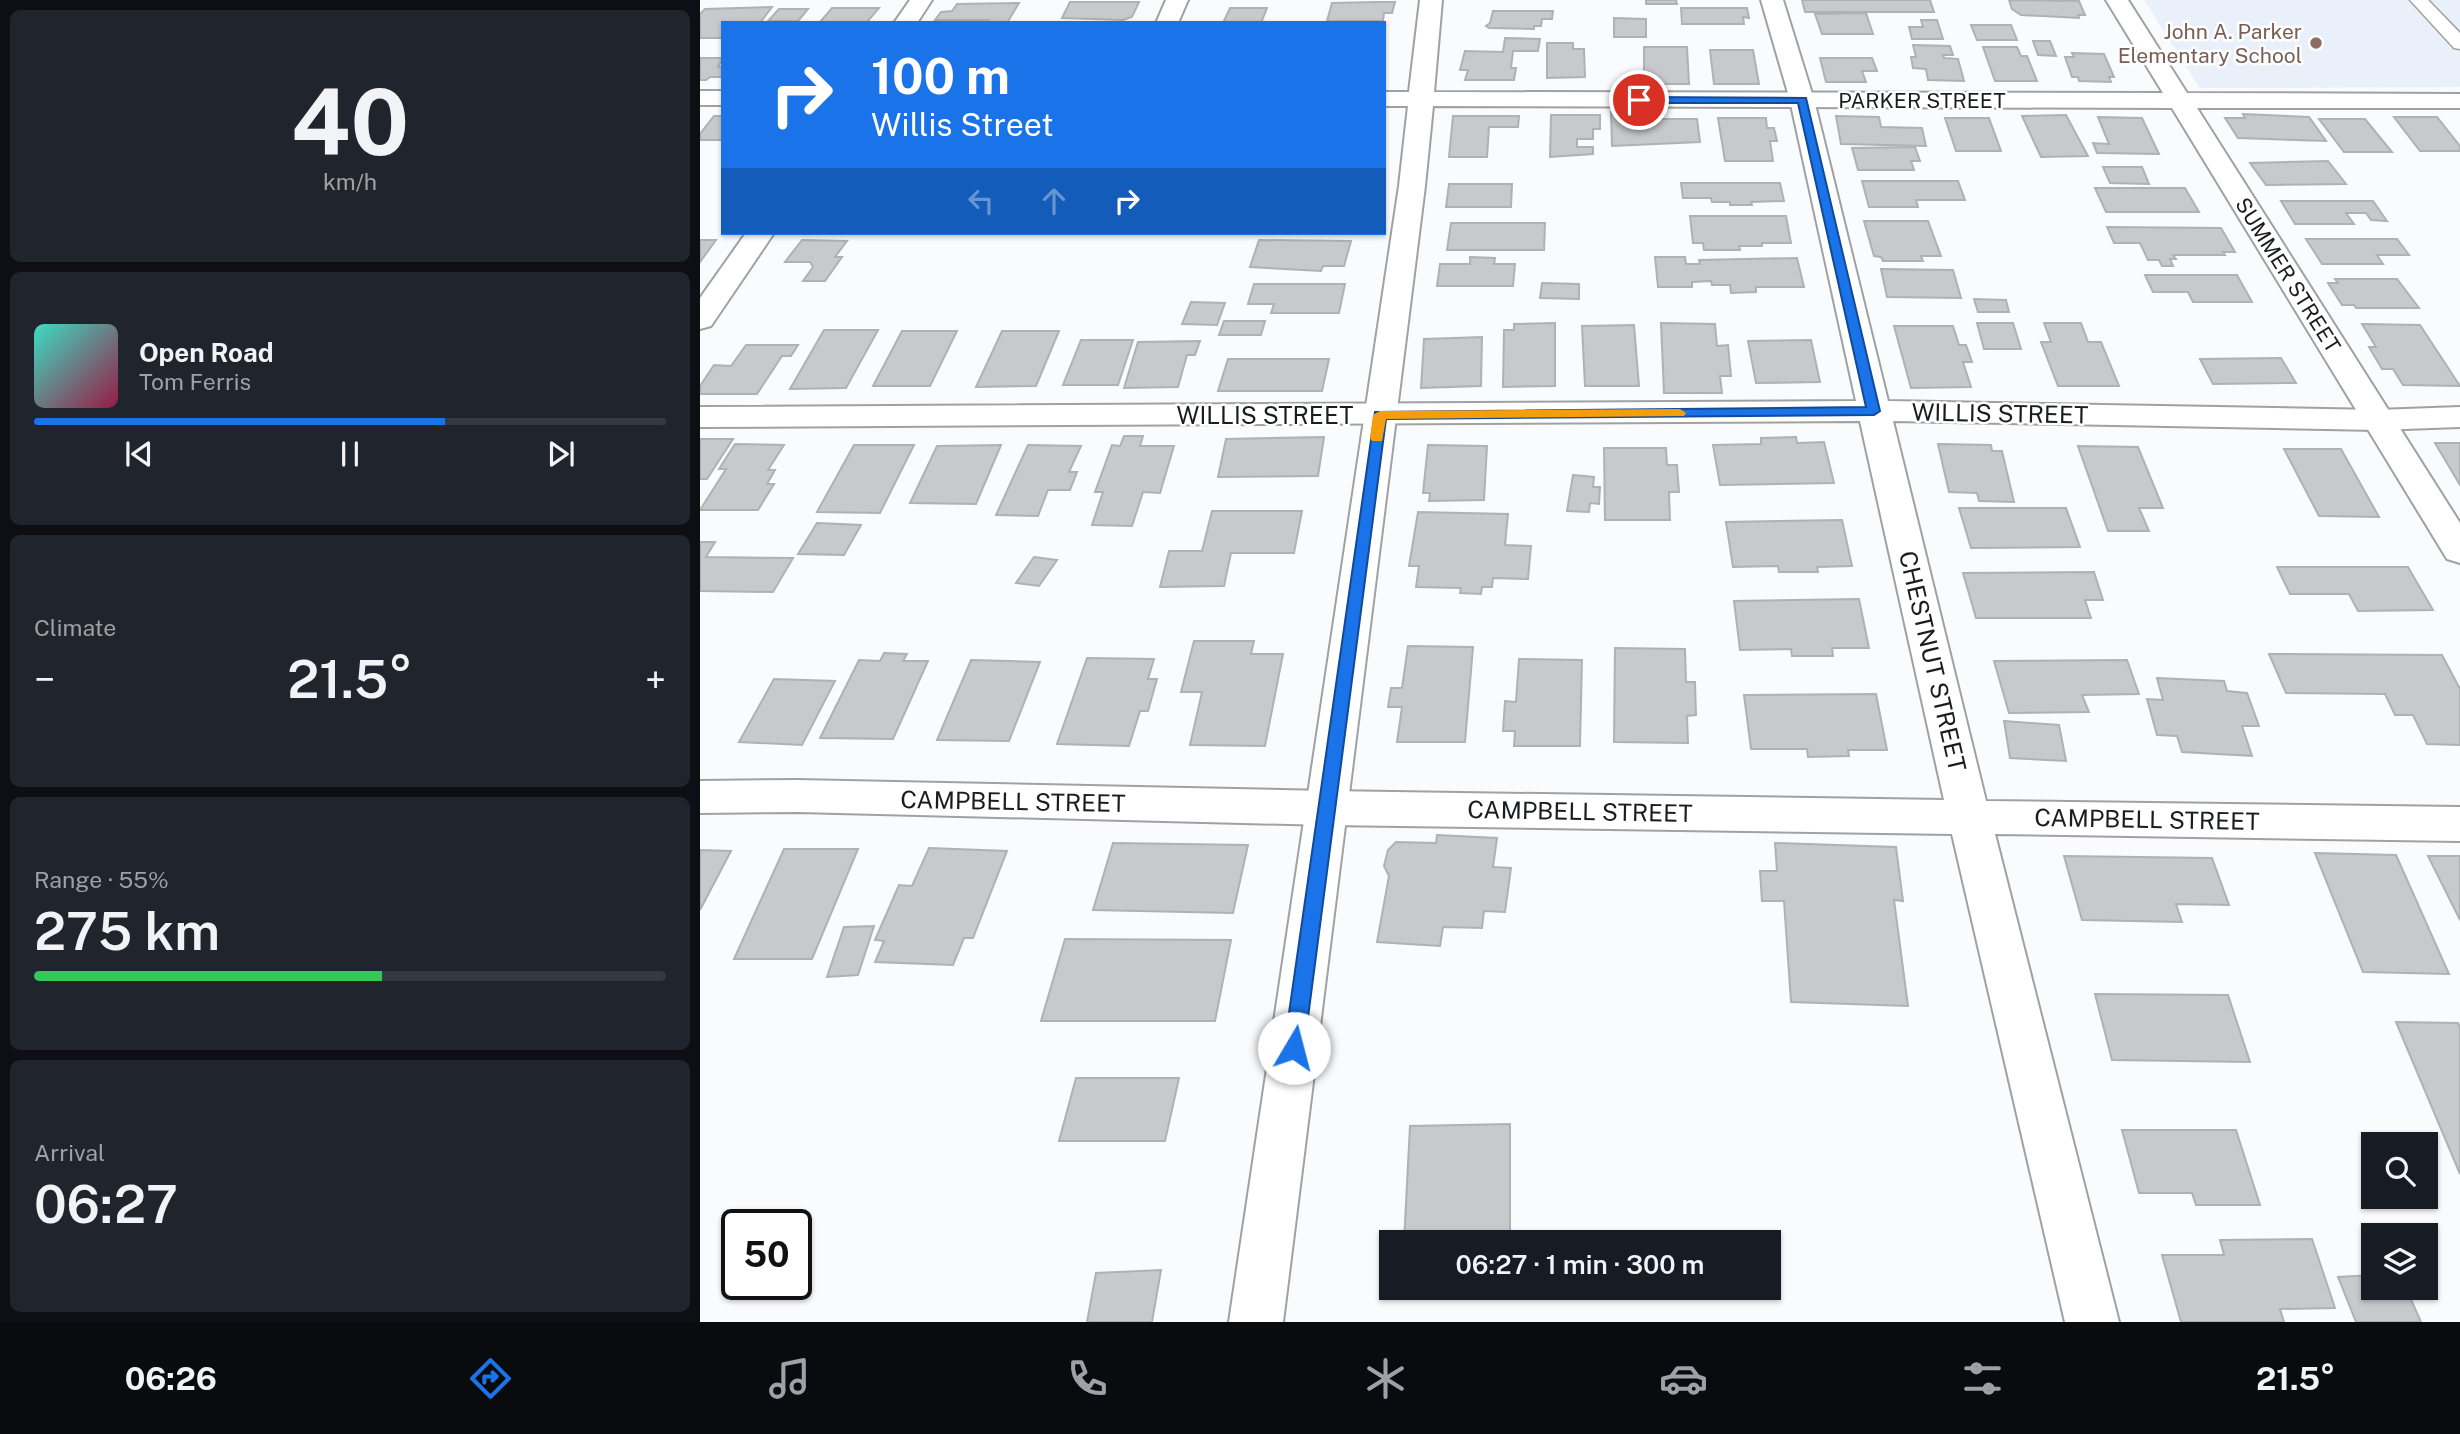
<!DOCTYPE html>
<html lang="en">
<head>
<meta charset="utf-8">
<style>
  body { margin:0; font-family:"Public Sans",sans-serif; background:#20242c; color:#f1f3f6; height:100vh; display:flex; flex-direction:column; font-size:26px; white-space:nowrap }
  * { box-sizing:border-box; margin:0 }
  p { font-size:23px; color:#9ea1a6 }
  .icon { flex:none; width:38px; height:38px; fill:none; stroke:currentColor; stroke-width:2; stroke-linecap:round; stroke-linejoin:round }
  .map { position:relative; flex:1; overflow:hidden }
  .sheet { display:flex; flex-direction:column; gap:10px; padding:10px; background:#0d0f14; width:700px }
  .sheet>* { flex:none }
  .banner { position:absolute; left:21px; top:21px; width:665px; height:214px; border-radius:0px; box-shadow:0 2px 5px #0004; background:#1a73e8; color:#fff; overflow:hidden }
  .buttons { position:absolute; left:1661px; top:1132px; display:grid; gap:14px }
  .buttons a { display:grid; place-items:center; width:77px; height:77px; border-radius:0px; background:#171b24; box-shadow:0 2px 5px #0004; font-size:35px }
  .speed { position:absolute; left:21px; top:1209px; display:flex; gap:14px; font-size:35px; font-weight:700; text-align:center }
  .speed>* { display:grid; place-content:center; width:91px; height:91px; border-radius:50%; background:#171b24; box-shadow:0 2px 5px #0004; line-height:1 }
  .speed .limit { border:4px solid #111; border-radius:10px; background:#fff; color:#111 }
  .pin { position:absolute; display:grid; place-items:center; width:60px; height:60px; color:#fff; margin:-30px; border:4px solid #fff; border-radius:50%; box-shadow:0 2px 7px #0007 }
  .me { position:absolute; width:77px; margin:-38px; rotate:8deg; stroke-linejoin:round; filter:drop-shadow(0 0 5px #0008) }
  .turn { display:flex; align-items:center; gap:24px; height:147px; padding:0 35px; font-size:32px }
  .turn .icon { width:91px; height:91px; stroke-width:2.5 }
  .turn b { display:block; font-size:49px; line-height:60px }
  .lanes { display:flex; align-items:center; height:66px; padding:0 35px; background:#0003; justify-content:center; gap:35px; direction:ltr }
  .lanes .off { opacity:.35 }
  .big { font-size:52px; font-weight:600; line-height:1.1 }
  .sheet .widget { flex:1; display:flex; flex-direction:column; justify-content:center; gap:10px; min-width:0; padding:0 24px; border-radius:10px; background:#20242c }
  .sheet .dial { align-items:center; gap:0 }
  .dial b { font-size:91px; line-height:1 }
  .song { display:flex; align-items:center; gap:21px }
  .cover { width:84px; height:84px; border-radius:10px; background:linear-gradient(135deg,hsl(170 70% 55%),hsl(340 70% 35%)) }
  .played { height:7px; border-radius:4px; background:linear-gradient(90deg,#1a73e8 65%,#363941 65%) }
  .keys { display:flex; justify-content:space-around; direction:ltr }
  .heat { display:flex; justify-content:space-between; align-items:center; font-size:38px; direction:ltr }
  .charge { height:10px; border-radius:5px; background:linear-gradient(90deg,#34c759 55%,#363941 0) }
  .trip { position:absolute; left:679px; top:1230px; width:402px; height:70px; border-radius:0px; background:#171b24; box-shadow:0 2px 5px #0004; font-weight:600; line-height:70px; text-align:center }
  .dock { display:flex; height:112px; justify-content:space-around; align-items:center; background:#090b0e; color:#9ea1a6 }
  .dock .icon { width:49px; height:49px }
  .dock .current { color:#1a73e8 }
  .dock b { font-size:32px; color:#f1f3f6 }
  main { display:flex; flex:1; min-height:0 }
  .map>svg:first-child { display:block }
  .built { fill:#e9f0f9 }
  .building { fill:#c7c9cc; stroke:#afb1b3; stroke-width:2 }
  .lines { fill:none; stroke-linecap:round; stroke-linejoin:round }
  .lane-casing { stroke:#9fa1a3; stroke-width:3 }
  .street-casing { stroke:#9fa1a3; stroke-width:4 }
  .secondary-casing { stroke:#9fa1a3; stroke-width:4 }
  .lane { fill:#fff; fill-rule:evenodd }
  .street { fill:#fff; fill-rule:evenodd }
  .secondary { fill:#fff; fill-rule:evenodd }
  .route { fill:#1a73e8; stroke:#114b97; stroke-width:2 }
  .slow { fill:#f59e0b }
  .education-dot { fill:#8d6e63; stroke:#fff; stroke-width:2.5 }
  .labels { text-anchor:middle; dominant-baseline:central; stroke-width:5; stroke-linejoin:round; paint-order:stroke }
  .far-education-label { font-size:21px; fill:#785e54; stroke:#fff; text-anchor:end }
  .far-street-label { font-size:21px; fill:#1b1c1d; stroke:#fff }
  .street-label { font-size:24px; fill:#1b1c1d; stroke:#fff }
</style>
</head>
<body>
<main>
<section class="sheet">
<div class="widget dial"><b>40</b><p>km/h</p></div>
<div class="widget">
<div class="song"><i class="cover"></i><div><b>Open Road</b><p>Tom Ferris</p></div></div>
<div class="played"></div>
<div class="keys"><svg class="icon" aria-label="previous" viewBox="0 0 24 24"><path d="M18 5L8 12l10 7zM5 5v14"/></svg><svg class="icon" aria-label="pause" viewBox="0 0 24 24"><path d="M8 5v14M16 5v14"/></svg><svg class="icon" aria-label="next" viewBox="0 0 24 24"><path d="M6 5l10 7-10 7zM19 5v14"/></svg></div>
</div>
<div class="widget"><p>Climate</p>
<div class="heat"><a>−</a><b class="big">21.5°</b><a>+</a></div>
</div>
<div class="widget"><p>Range · 55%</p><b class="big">275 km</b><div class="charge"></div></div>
<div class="widget"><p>Arrival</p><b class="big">06:27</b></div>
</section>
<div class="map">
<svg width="1760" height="1322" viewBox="0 0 1760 1322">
  <rect width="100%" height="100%" fill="#f9fbfd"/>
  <polygon class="built" points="1444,0 1760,0 1760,87 1500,88"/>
  <g class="building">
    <polygon points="946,0 976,0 977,4 946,4"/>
    <polygon points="1102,0 1230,0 1234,12 1105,12"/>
    <polygon points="1309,0 1379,1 1385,15 1378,15 1379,18 1321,15 1312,9"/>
    <polygon points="370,2 439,2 432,17 423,20 362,18"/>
    <polygon points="677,2 695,2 692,13 684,13 683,21 627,21 632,3"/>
    <polygon points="319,3 307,23 287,23 289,20 235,20 241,12 252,11 257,4"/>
    <polygon points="72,7 60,23 23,23 23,38 0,38 0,14 5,9"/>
    <polygon points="132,8 179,8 167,22 120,22"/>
    <polygon points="530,8 567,8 561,23 523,23"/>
    <polygon points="981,8 1047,8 1049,18 1043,17 1044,24 982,24"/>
    <polygon points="79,9 108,9 98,21 68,21"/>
    <polygon points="793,11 853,11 852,19 842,19 841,26 834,26 834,29 789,28 786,26 790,23"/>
    <polygon points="1166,13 1173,34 1122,34 1115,14"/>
    <polygon points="914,18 946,19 946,37 914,37"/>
    <polygon points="1221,20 1237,20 1243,39 1212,39 1209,27 1223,27"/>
    <polygon points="1271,25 1311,25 1317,40 1277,40"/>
    <polygon points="805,38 840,39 838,51 813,51 811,68 816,68 814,80 765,80 768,70 760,70 765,51 803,52"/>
    <polygon points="1333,41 1350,41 1356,56 1338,55"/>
    <polygon points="847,43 873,43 873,49 884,49 885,77 847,78"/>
    <polygon points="1213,45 1250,46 1253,55 1243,55 1244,58 1258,59 1264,81 1228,80 1226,69 1213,68 1211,57 1216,57"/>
    <polygon points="944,47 987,47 989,84 944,84"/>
    <polygon points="1283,47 1317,47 1321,56 1327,56 1337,81 1295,81"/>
    <polygon points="1010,50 1053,50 1059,84 1014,84"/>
    <polygon points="1372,53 1404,54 1414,77 1409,77 1411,82 1379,81 1378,77 1372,77 1365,57 1374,57"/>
    <polygon points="0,58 23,58 18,67 23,67 23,77 10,77 6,80 0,80"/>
    <polygon points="1120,58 1172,58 1177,71 1162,71 1166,82 1126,82"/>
    <polygon points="911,112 956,112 956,119 997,119 1000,142 912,146"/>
    <polygon points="1543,114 1609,117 1626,141 1538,138 1525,118 1545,118"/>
    <polygon points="851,115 900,115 900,129 893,129 893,139 877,139 877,147 893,147 893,154 850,157"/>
    <polygon points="1366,115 1388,156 1341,157 1322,116"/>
    <polygon points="14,116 23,116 23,140 0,140 0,134"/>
    <polygon points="753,116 819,116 818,127 789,127 787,157 749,157"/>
    <polygon points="1136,116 1179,117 1181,127 1222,128 1226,146 1141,144"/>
    <polygon points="1398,117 1442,118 1459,154 1397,153 1393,143 1409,144"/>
    <polygon points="1694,117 1737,117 1760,146 1760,151 1720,151"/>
    <polygon points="1018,118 1066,118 1067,128 1074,128 1077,141 1070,141 1073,161 1025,161"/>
    <polygon points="1245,118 1289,118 1301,151 1256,151"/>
    <polygon points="1619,119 1665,119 1692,152 1644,152"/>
    <polygon points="1215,147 1220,161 1211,161 1214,170 1158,170 1152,148"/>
    <polygon points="1628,161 1646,184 1566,185 1550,163"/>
    <polygon points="1403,167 1442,167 1449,184 1410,183"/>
    <polygon points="1162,181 1258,181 1265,200 1216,200 1218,207 1169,207"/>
    <polygon points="981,183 1080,183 1084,201 1051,202 1052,205 1030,205 1030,202 1012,202 1011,198 983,198"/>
    <polygon points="749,184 812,184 811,207 746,207"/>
    <polygon points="1395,188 1485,188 1499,212 1406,212"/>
    <polygon points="1581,201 1673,201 1687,221 1671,220 1666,213 1646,213 1654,224 1595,224"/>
    <polygon points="990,216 1086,216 1091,243 1062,243 1062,246 1039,246 1040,250 1004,250 1003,243 993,243"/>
    <polygon points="1164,221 1228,221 1241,256 1221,256 1223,261 1183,261 1181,257 1174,256"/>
    <polygon points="751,223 845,223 844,250 747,250"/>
    <polygon points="1407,227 1521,228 1535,252 1523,252 1525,255 1473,255 1476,259 1470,259 1473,266 1462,266 1459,260 1448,260 1440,243 1414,243"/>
    <polygon points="1606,239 1697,239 1709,255 1677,255 1683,264 1622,264"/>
    <polygon points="0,240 16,240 0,262"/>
    <polygon points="102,240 147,241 135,257 142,257 125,281 103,281 113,267 110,262 85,262"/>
    <polygon points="559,240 651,241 644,266 623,266 621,271 550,267"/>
    <polygon points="770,257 795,258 794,264 815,264 813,286 737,286 740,264 770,264"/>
    <polygon points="955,257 985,257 986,264 1000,264 999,260 1097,258 1104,287 1056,287 1056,292 1031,293 1030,285 1012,285 1011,281 992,282 992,287 958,287"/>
    <polygon points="1181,269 1253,270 1261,298 1187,297"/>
    <polygon points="1445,275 1537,275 1552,302 1493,302 1488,292 1453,292"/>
    <polygon points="1635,279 1697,279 1719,308 1656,308 1654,305 1642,305 1628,283 1638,283"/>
    <polygon points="842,283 879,284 879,299 840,298"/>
    <polygon points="554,284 645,284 639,313 571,313 574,304 548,304"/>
    <polygon points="1274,299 1306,300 1309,312 1278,312"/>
    <polygon points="491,302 525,303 517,325 482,324"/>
    <polygon points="524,321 565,321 561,335 519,335"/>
    <polygon points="855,323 855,386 803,387 804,330 814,330 814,324"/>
    <polygon points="961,323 1015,324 1017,346 1028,345 1031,376 1020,376 1022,393 964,393"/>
    <polygon points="1277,323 1313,323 1321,349 1284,349"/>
    <polygon points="1344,323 1381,323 1388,342 1401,342 1419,386 1358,386 1341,342 1351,342"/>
    <polygon points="1662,324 1720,325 1760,386 1703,385 1693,369 1682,369 1669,347 1676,347"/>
    <polygon points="934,325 939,386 885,386 882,326"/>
    <polygon points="1194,326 1253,326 1259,345 1266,345 1272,362 1263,362 1271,387 1211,388"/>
    <polygon points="124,330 178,330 146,388 90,389"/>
    <polygon points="202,331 257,331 230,386 173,386"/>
    <polygon points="302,331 359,331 336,386 276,387"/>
    <polygon points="782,337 781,386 721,388 724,339"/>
    <polygon points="381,340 433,340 418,385 363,385"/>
    <polygon points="1111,340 1120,382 1056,383 1048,341"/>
    <polygon points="500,341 495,355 487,355 478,387 424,388 438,342"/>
    <polygon points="46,345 98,345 91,356 82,356 57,394 0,394 0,386 14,365 31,366"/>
    <polygon points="1581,358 1596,383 1513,384 1500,359"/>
    <polygon points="528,359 629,359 622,391 518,391"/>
    <polygon points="424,436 443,436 440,446 474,446 460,493 443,492 432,526 392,525 403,492 395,492 412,445 420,446"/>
    <polygon points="624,437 618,476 518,477 526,439"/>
    <polygon points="1096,437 1097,443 1124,442 1134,483 1020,485 1013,445 1061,444 1061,438"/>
    <polygon points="0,439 33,439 7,479 0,479"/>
    <polygon points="1735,443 1760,443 1760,485"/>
    <polygon points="35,444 84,445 68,470 75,470 67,484 74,484 58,510 0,510 26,469 19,469"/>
    <polygon points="1238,444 1291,445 1292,451 1302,451 1314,502 1279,501 1277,493 1249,492"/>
    <polygon points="154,445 214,445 180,513 117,512"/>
    <polygon points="301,445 276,504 210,503 237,446"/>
    <polygon points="328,445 381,446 369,472 377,472 370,490 348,490 338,516 296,515"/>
    <polygon points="728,445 787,446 784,500 729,501 730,493 723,493"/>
    <polygon points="1378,446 1438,447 1463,508 1439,508 1449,531 1408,531"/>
    <polygon points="904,448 966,448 967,465 977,465 979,492 969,492 970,520 905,520"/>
    <polygon points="1584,449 1641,449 1679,517 1619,516"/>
    <polygon points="873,475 894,477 893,487 900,487 899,504 890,503 889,512 867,511"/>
    <polygon points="1259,508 1366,508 1380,547 1271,548"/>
    <polygon points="512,511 602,511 594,553 531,553 524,586 460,587 469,551 502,551"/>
    <polygon points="718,512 808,514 805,545 831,546 828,579 793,578 792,587 782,587 781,594 760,593 761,588 716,587 719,566 709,566"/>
    <polygon points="1142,520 1152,566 1117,567 1118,572 1079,572 1078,566 1033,567 1026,522"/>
    <polygon points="117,523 161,525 144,555 98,554"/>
    <polygon points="0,542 15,542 6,557 93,558 73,592 0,591"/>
    <polygon points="334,557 357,560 339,586 316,583"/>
    <polygon points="1577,567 1708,567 1733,610 1658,611 1649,594 1590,594"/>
    <polygon points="1394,572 1403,600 1385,600 1391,618 1276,618 1263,573"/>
    <polygon points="1159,599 1169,648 1132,648 1133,656 1092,656 1091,649 1040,650 1034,601"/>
    <polygon points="494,641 554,641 551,654 583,654 565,746 490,745 502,692 481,692"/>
    <polygon points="708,646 773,647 765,742 697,742 702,707 688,707 691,688 702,688"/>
    <polygon points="915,648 985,649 986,682 995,682 996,715 987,716 988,743 914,742"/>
    <polygon points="184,653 207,654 203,661 228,661 193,739 120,738 159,660 180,661"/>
    <polygon points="1569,654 1742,655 1760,689 1760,745 1727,744 1713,715 1695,715 1685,694 1586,693"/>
    <polygon points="387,658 454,659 448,679 457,679 448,711 440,711 429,746 357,744"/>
    <polygon points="819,659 882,660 880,746 814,746 815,731 803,731 805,701 816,702"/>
    <polygon points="271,660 340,662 309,741 237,740"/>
    <polygon points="1427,660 1439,694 1382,695 1389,712 1309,713 1294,661"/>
    <polygon points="1457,678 1524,681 1527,691 1547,693 1559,726 1542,726 1552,756 1482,752 1477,736 1457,735 1447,699 1463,700"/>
    <polygon points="74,679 135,681 102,745 39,742"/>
    <polygon points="1176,694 1187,750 1148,750 1149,756 1108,757 1107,749 1051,749 1044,695"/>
    <polygon points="1304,721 1359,725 1366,761 1310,758"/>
    <polygon points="737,835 797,838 793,867 811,868 805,912 784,911 782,928 743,927 740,946 677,942 689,876 684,866 688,850 696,842 736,843"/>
    <polygon points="413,843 548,845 533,913 393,910"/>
    <polygon points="1075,843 1196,847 1203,901 1194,900 1208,1006 1091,1002 1084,901 1062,901 1060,871 1077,871"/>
    <polygon points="229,848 307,851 273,938 264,938 253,965 175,962 184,941 175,940 199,885 212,886"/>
    <polygon points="84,849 158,849 112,959 34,959"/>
    <polygon points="0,850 31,851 0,910"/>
    <polygon points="1615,853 1696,855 1749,974 1663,972"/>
    <polygon points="1364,856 1512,858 1529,905 1476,904 1482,922 1382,920"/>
    <polygon points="1728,856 1760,856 1760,920"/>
    <polygon points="174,926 158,975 127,977 144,927"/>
    <polygon points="365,939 531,940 515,1021 341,1021"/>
    <polygon points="1395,994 1528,995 1550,1062 1412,1060"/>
    <polygon points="1696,1022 1758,1023 1760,1027 1760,1174"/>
    <polygon points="376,1078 479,1078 465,1141 359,1141"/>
    <polygon points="810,1124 810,1242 704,1242 710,1126"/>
    <polygon points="1422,1130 1536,1130 1560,1205 1496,1205 1492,1193 1439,1193"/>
    <polygon points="1612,1239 1635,1308 1580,1309 1584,1322 1481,1322 1462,1255 1524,1255 1520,1240"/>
    <polygon points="461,1270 452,1322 387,1322 396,1273"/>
    <polygon points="1673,1275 1673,1288 1706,1288 1721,1322 1656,1322 1638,1277"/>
  </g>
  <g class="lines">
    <g class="lane-casing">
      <polygon id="lane" points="1710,0 1728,0 1760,33 1760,49 1754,48"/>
    </g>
    <g class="street-casing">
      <g id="street">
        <polygon points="210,0 232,0 217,23 194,23"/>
        <polygon points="466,0 488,0 478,23 456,23"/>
        <polygon points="1061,0 1083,0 1114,100 1188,401 1677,410 1760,407 1760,427 1677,430 1193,421 1286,801 1760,807 1760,841 1295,834 1419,1322 1365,1322 1252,834 628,825 98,812 0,813 0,781 98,780 628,791 1244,800 1160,421 0,427 0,407 1156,401 1090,100"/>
        <polygon points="46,233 74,233 11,326 0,329 0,298"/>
      </g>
    </g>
    <g class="secondary-casing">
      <g id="secondary">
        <polygon points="720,0 742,0 734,92 1463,93 1406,0 1428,0 1487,93 1760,94 1760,108 1497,108 1760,523 1760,563 1747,559 1472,108 733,106 725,186 583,1322 529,1322 699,186 708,106 684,106 684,92 709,92"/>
        <rect x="0" y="91" width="23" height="14"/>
      </g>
    </g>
    <use href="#lane" class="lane"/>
    <use href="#street" class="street"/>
    <use href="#secondary" class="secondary"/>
  </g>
  <polygon class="route" points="936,97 1106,98 1180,411 1174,415 686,419 604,1048 601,1055 594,1057 587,1055 584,1048 675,412 1166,407 1098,103 939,103 934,100"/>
  <polygon class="slow" points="980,409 986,413 984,416 686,419 682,441 672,441 670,438 673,415 680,411"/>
  <circle class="education-dot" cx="1616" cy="43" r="7"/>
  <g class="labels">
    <g class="far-education-label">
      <text x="1602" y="31">John A. Parker<tspan x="1602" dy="24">Elementary School</tspan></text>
    </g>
    <g class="far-street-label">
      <text x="1222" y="100">PARKER STREET</text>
      <text transform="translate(1588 275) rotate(58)">SUMMER STREET</text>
    </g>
    <g class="street-label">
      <text transform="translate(1300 413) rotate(1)">WILLIS STREET</text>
      <text x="565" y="415">WILLIS STREET</text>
      <text transform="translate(1233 661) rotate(77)">CHESTNUT STREET</text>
      <text transform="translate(313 801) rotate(1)">CAMPBELL STREET</text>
      <text transform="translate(880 811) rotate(1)">CAMPBELL STREET</text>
      <text transform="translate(1447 819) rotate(1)">CAMPBELL STREET</text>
    </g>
  </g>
</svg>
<div class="buttons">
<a><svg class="icon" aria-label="search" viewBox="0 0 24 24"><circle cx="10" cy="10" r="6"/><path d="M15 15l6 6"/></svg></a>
<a><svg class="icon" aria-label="layers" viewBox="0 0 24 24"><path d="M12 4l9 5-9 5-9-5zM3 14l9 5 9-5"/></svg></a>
</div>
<div class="speed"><div class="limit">50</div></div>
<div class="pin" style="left:939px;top:100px;background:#d93025"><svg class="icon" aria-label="arrive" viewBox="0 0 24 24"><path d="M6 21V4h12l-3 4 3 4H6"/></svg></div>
<svg class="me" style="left:594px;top:1048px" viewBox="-20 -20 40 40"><circle r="19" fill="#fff"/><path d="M0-13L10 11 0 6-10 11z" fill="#1a73e8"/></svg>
<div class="trip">06:27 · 1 min · 300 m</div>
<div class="banner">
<div class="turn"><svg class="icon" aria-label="right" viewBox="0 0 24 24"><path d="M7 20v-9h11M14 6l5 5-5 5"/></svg><div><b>100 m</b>Willis Street</div></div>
<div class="lanes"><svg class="icon off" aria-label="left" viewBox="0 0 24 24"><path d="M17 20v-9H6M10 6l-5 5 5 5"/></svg><svg class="icon off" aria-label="ahead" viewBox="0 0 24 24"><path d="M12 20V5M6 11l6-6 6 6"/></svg><svg class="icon" aria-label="right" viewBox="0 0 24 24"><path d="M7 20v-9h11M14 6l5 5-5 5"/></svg></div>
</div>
</div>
</main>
<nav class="dock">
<b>06:26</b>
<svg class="icon current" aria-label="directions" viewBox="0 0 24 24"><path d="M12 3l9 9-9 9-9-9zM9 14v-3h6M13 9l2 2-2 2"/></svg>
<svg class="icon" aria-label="music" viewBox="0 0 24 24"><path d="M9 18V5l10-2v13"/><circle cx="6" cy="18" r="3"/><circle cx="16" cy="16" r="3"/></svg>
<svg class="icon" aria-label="phone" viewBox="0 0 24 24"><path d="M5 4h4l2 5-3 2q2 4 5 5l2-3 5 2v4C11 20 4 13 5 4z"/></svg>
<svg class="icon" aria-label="climate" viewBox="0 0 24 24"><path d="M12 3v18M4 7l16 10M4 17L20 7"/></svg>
<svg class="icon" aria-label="car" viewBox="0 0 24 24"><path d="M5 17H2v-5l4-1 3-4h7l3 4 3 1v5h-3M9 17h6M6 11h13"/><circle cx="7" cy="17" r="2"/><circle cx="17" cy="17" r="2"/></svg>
<svg class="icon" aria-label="filters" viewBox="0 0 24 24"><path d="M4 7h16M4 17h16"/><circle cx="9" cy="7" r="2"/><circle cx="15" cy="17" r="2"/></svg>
<b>21.5°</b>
</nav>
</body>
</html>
